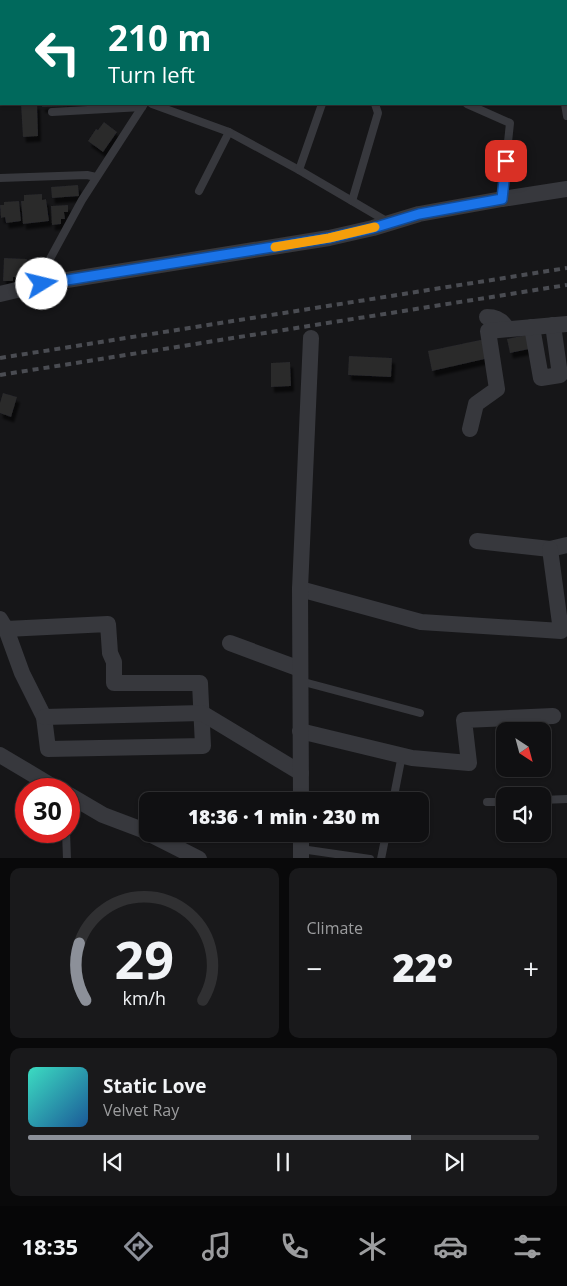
<!DOCTYPE html>
<html lang="en">
<head>
<meta charset="utf-8">
<style>
  body { margin:0; font-family:"Open Sans",sans-serif; background:#19191b; color:#f1f3f6; height:100vh; display:flex; flex-direction:column; font-size:19px; white-space:nowrap }
  * { box-sizing:border-box; margin:0 }
  p { font-size:16px; color:#9c9d9f }
  .icon { flex:none; width:28px; height:28px; fill:none; stroke:currentColor; stroke-width:2; stroke-linecap:round; stroke-linejoin:round }
  .map { position:relative; height:858px; overflow:hidden }
  .sheet { display:flex; flex-direction:column; gap:10px; padding:10px; background:#09090a; flex:1 }
  .sheet>* { flex:none }
  .banner { position:absolute; left:0px; top:0px; width:568px; height:105px; box-shadow:0 1px 4px #0004,0 0 0 1px #303032; background:#00695c; color:#fff; overflow:hidden }
  .needle { width:32px; rotate:144deg }
  .controls { position:absolute; left:496px; top:722px; display:grid; gap:10px }
  .controls a { display:grid; place-items:center; width:55px; height:55px; border-radius:10px; background:#101012; box-shadow:0 1px 4px #0004,0 0 0 1px #303032; font-size:25px }
  .speed { position:absolute; left:15px; top:778px; display:flex; gap:10px; font-size:25px; font-weight:700; text-align:center }
  .speed>* { display:grid; place-content:center; width:65px; height:65px; border-radius:50%; background:#101012; box-shadow:0 1px 4px #0004,0 0 0 1px #303032; line-height:1 }
  .speed .limit { border:8px solid #d22; background:#fff; color:#111 }
  .pin { position:absolute; display:grid; place-items:center; width:42px; height:42px; color:#fff; margin:-21px; border-radius:10px; box-shadow:0 2px 8px #0006 }
  .me { position:absolute; width:55px; margin:-28px; rotate:81deg; stroke-linejoin:round; filter:drop-shadow(0 0 4px #0008) }
  .turn { display:flex; align-items:center; gap:18px; height:105px; padding:0 25px; font-size:22px }
  .turn .icon { width:65px; height:65px; stroke-width:2.5 }
  .turn b { display:block; font-size:35px; line-height:42px }
  .big { font-size:38px; font-weight:800; line-height:1.1 }
  .sheet .card { flex:1; display:flex; flex-direction:column; justify-content:center; gap:8px; min-width:0; padding:0 18px; border-radius:10px; background:#19191b }
  .sheet .dial { align-items:center; gap:0 }
  .dial svg { height:130px; overflow:visible; fill:none; stroke:#303032; stroke-width:7; stroke-linecap:round; text-anchor:middle }
  .dial text { fill:#f1f3f6; stroke:none }
  .song { display:flex; align-items:center; gap:15px }
  .cover { width:60px; height:60px; border-radius:8px; background:linear-gradient(135deg,hsl(170 70% 55%),hsl(210 70% 35%)) }
  .played { height:5px; border-radius:2px; background:linear-gradient(90deg,#8c9099 75%,#303032 75%) }
  .keys { display:flex; justify-content:space-around; direction:ltr }
  .heat { display:flex; justify-content:space-between; align-items:center; font-size:28px; direction:ltr }
  .sheet .tiles { flex:1; display:grid; gap:10px; grid-template-columns:1fr 1fr }
  .card:last-child { grid-column:span 2 }
  .trip { position:absolute; left:139px; top:792px; width:290px; height:50px; border-radius:10px; background:#101012; box-shadow:0 1px 4px #0004,0 0 0 1px #303032; font-weight:800; line-height:50px; text-align:center }
  .menu { display:flex; height:80px; justify-content:space-around; align-items:center; background:#060607; color:#9c9d9f }
  .menu .icon { width:35px; height:35px }
  .menu .on { color:#8c9099 }
  .menu b { font-size:22px; color:#f1f3f6 }
  .map>svg:first-child { display:block }
  .building { fill:#29292c; filter:url(#shadow) }
  .lines { fill:none; stroke-linecap:round; stroke-linejoin:round }
  .lane { stroke:#37383d; stroke-width:8 }
  .street { stroke:#37383d; stroke-width:16 }
  .rail { stroke:#4a4c52; stroke-width:4; stroke-dasharray:6 5; stroke-linecap:butt }
  .route-casing { stroke:#114b97; stroke-width:12 }
  .route { stroke:#1a73e8; stroke-width:9 }
  .slow { stroke:#f59e0b; stroke-width:9 }
</style>
</head>
<body>
<div class="map">
<svg width="567" height="859" viewBox="0 0 567 859">
  <defs>
    <filter id="shadow"><feDropShadow dx="3" dy="5.5" stdDeviation="1" flood-color="#0009"/></filter>
  </defs>
  <rect width="100%" height="100%" fill="#161618"/>
  <g class="building">
    <polygon points="21,104 37,104 38,136 23,137"/>
    <polygon points="42,104 70,104 70,106 42,107"/>
    <polygon points="104,122 117,132 103,152 88,141 96,129 98,130"/>
    <polygon points="78,185 79,196 52,198 51,187"/>
    <polygon points="42,194 42,200 46,199 49,221 23,224 21,201 24,201 24,195"/>
    <polygon points="19,201 21,221 6,223 5,217 1,218 0,205 4,205 4,202"/>
    <polygon points="68,205 68,212 64,212 65,219 61,219 61,224 52,225 51,206"/>
    <polygon points="4,258 27,259 26,277 13,277 13,281 3,281"/>
    <polygon points="526,335 529,349 510,353 507,339"/>
    <polygon points="485,339 489,358 432,371 428,351"/>
    <polygon points="349,356 392,358 391,377 348,375"/>
    <polygon points="290,362 291,386 271,387 271,363"/>
    <polygon points="3,393 17,397 11,417 0,413 0,403"/>
  </g>
  <g class="lines">
    <g class="lane">
      <polyline points="38,0 38,1"/>
      <polyline points="211,1 211,0"/>
      <polyline points="394,1 395,0"/>
      <polyline points="566,73 567,73"/>
      <polyline points="152,104 229,132 299,170"/>
      <polyline points="322,104 299,170 388,222"/>
      <polyline points="467,104 510,123 502,199"/>
      <polyline points="565,104 567,116"/>
      <polyline points="52,112 142,107"/>
      <polyline points="0,178 87,175 96,177"/>
      <polyline points="199,191 229,132"/>
      <polyline points="352,201 378,113 375,104"/>
      <polyline points="43,284 45,268 82,200 144,104"/>
      <polyline points="300,681 420,713"/>
      <polyline points="542,800 567,799"/>
      <polyline points="393,801 402,755"/>
      <polyline points="487,802 505,802"/>
      <polyline points="66,831 67,859"/>
      <polyline points="301,849 370,859"/>
      <polyline points="381,859 386,834"/>
    </g>
    <g class="street">
      <polyline points="0,294 42,284 329,238 373,228 419,214 502,199 567,189"/>
      <path d="M487 317C496 317 503 321 507 329"/>
      <polyline points="532,327 541,378 560,375 553,325"/>
      <polyline points="470,429 476,404 497,389 488,331 567,324"/>
      <polyline points="477,541 550,549 567,545"/>
      <polyline points="300,589 421,622 561,631 550,549"/>
      <polyline points="0,619 6,629 22,673 44,717 48,749 203,746 200,683 114,683 114,662 110,653 108,624 6,629"/>
      <polyline points="230,643 300,669"/>
      <polyline points="44,717 202,713 301,773"/>
      <polyline points="300,731 412,758 469,763 464,720 553,716"/>
      <polyline points="0,755 57,789"/>
      <polyline points="69,795 103,815 148,832"/>
      <polyline points="301,801 300,589 311,338"/>
      <polyline points="150,834 199,859"/>
      <polyline points="301,859 301,834"/>
    </g>
    <g class="rail">
      <polyline points="0,358 567,268"/>
      <polyline points="0,375 567,285"/>
    </g>
  </g>
  <g class="lines">
    <g class="route-casing">
      <polyline id="route" points="42,284 329,238 373,228 419,214 502,199 506,161"/>
    </g>
    <use href="#route" class="route"/>
    <polyline class="slow" points="275,247 329,238 375,227"/>
  </g>
</svg>
<div class="controls">
<a><svg class="needle" viewBox="-14 -14 28 28"><path d="M0-13l5 13h-10z" fill="#e53935"/><path d="M0 13l5-13h-10z" fill="#9c9d9f"/></svg></a>
<a><svg class="icon" aria-label="sound" viewBox="0 0 24 24"><path d="M4 9h4l5-4v14l-5-4H4zM17 9q2 3 0 6"/></svg></a>
</div>
<div class="speed"><div class="limit">30</div></div>
<div class="pin" style="left:506px;top:161px;background:#d93025"><svg class="icon" aria-label="arrive" viewBox="0 0 24 24"><path d="M6 21V4h12l-3 4 3 4H6"/></svg></div>
<svg class="me" style="left:42px;top:284px" viewBox="-20 -20 40 40"><circle r="19" fill="#fff"/><path d="M0-13L10 11 0 6-10 11z" fill="#1a73e8"/></svg>
<div class="trip">18:36 · 1 min · 230 m</div>
<div class="banner">
<div class="turn"><svg class="icon" aria-label="left" viewBox="0 0 24 24"><path d="M17 20v-9H6M10 6l-5 5 5 5"/></svg><div><b>210 m</b>Turn left</div></div>
</div>
</div>
<section class="sheet">
<div class="tiles">
<div class="card dial"><svg viewBox="0 0 100 80">
<path d="M14 69A42 42 0 1 1 86 69"/>
<path d="M14 69A42 42 0 0 1 10 34" stroke="#8c9099"/>
<text x="50" y="56" font-size="32" font-weight="700">29</text>
<text x="50" y="72" font-size="11">km/h</text>
</svg></div>
<div class="card"><p>Climate</p>
<div class="heat"><a>−</a><b class="big">22°</b><a>+</a></div>
</div>
<div class="card">
<div class="song"><i class="cover"></i><div><b>Static Love</b><p>Velvet Ray</p></div></div>
<div class="played"></div>
<div class="keys"><svg class="icon" aria-label="previous" viewBox="0 0 24 24"><path d="M18 5L8 12l10 7zM5 5v14"/></svg><svg class="icon" aria-label="pause" viewBox="0 0 24 24"><path d="M8 5v14M16 5v14"/></svg><svg class="icon" aria-label="next" viewBox="0 0 24 24"><path d="M6 5l10 7-10 7zM19 5v14"/></svg></div>
</div>
</div>
</section>
<nav class="menu">
<b>18:35</b>
<svg class="icon on" aria-label="directions" viewBox="0 0 24 24"><path d="M12 3l9 9-9 9-9-9zM9 14v-3h6M13 9l2 2-2 2"/></svg>
<svg class="icon" aria-label="music" viewBox="0 0 24 24"><path d="M9 18V5l10-2v13"/><circle cx="6" cy="18" r="3"/><circle cx="16" cy="16" r="3"/></svg>
<svg class="icon" aria-label="phone" viewBox="0 0 24 24"><path d="M5 4h4l2 5-3 2q2 4 5 5l2-3 5 2v4C11 20 4 13 5 4z"/></svg>
<svg class="icon" aria-label="climate" viewBox="0 0 24 24"><path d="M12 3v18M4 7l16 10M4 17L20 7"/></svg>
<svg class="icon" aria-label="car" viewBox="0 0 24 24"><path d="M5 17H2v-5l4-1 3-4h7l3 4 3 1v5h-3M9 17h6M6 11h13"/><circle cx="7" cy="17" r="2"/><circle cx="17" cy="17" r="2"/></svg>
<svg class="icon" aria-label="filters" viewBox="0 0 24 24"><path d="M4 7h16M4 17h16"/><circle cx="9" cy="7" r="2"/><circle cx="15" cy="17" r="2"/></svg>
</nav>
</body>
</html>
